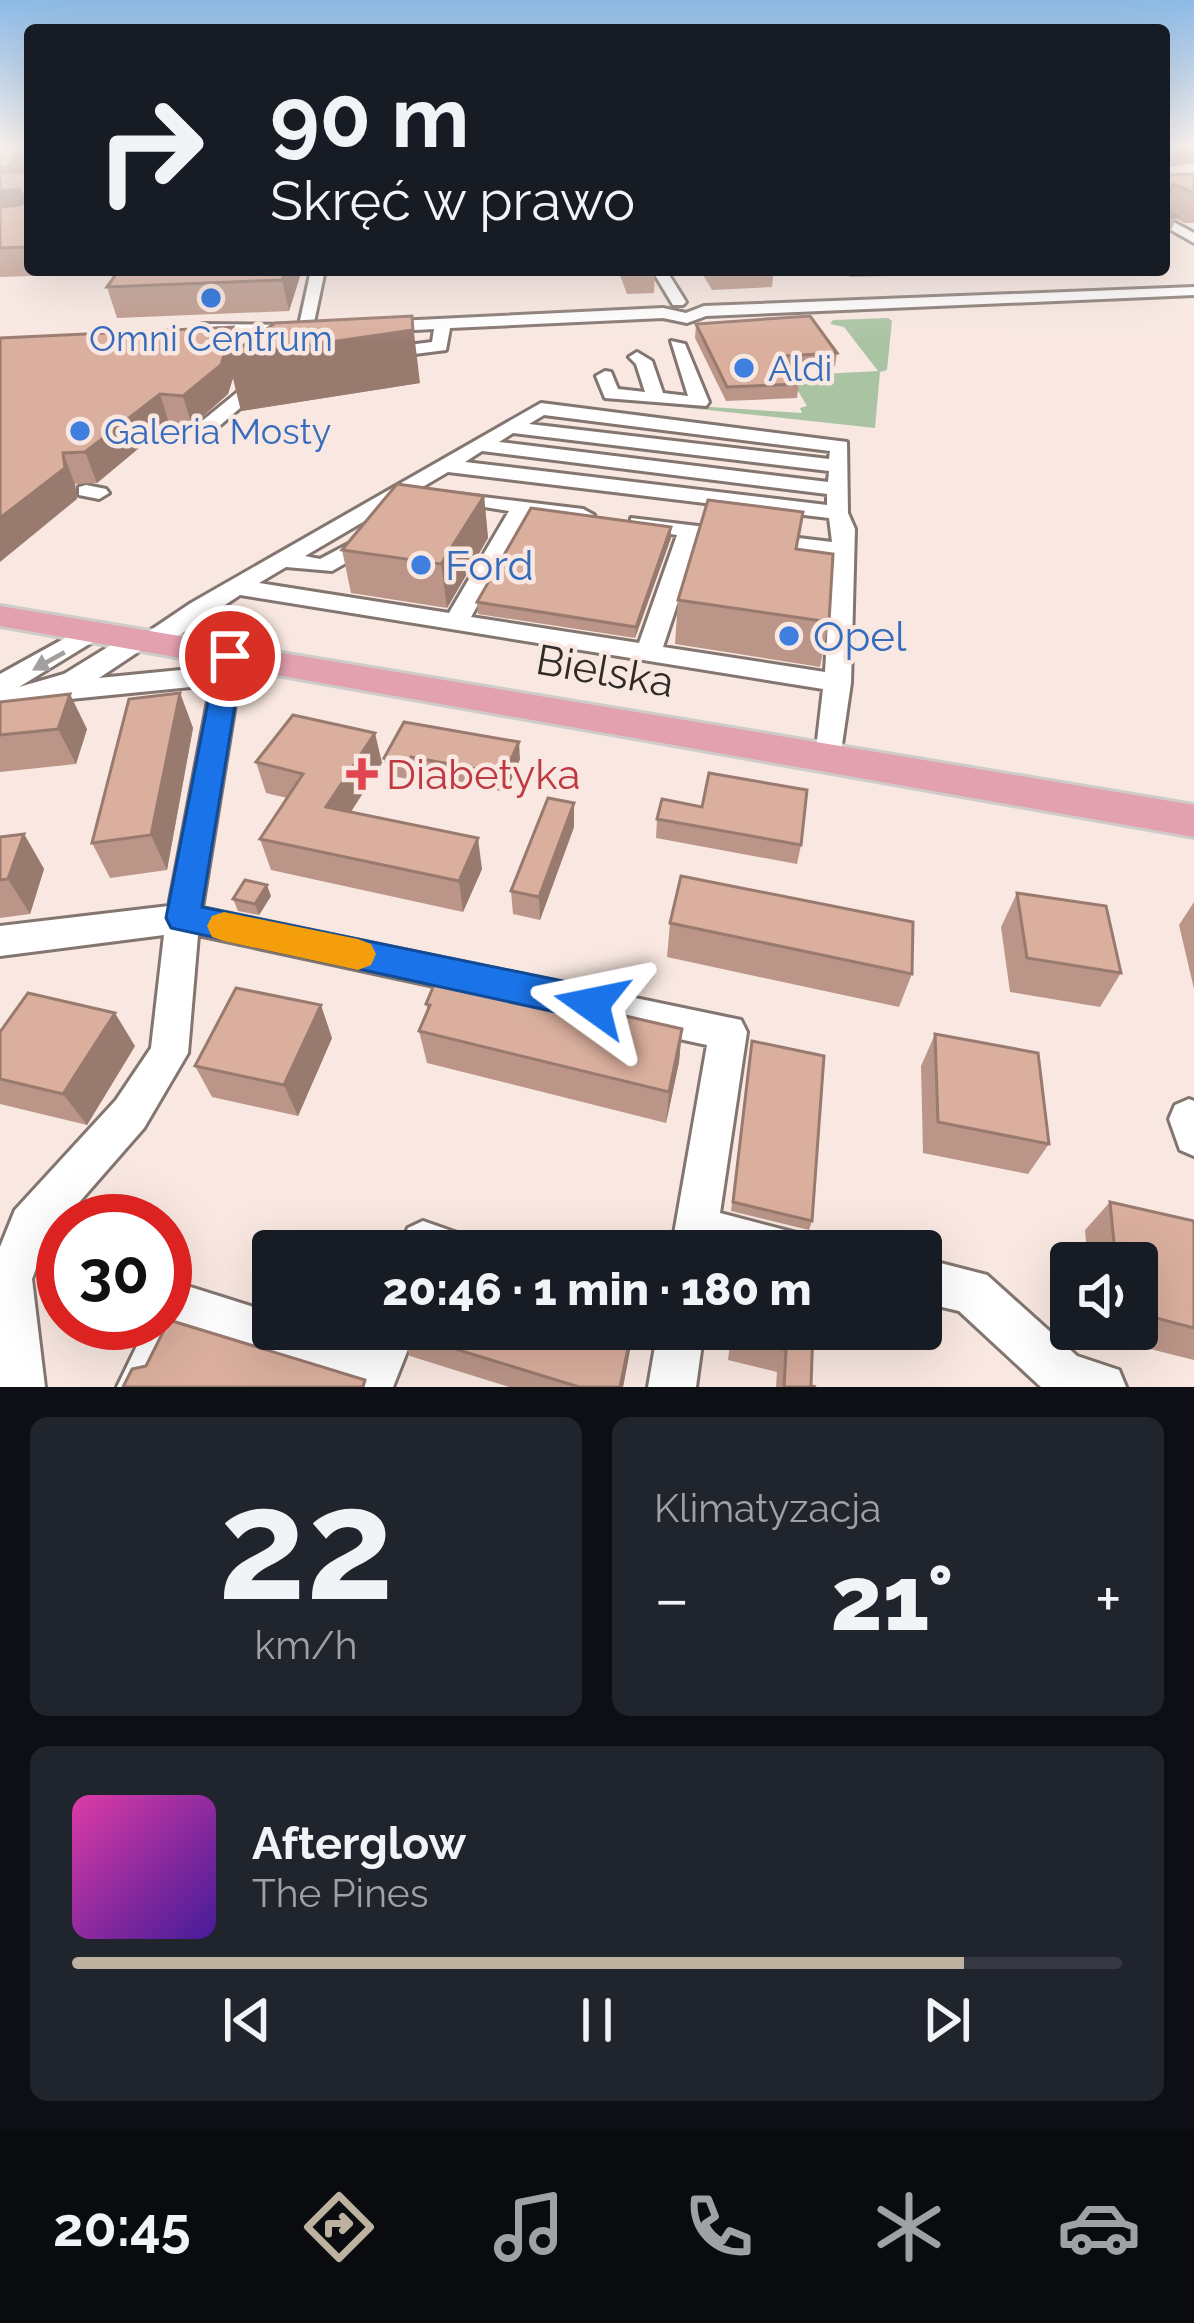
<!DOCTYPE html>
<html lang="pl">
<head>
<meta charset="utf-8">
<style>
  body { margin:0; font-family:Raleway,sans-serif; background:#20242c; color:#f1f3f6; height:100vh; display:flex; flex-direction:column; font-size:45px; white-space:nowrap }
  * { box-sizing:border-box; margin:0 }
  p { font-size:39px; color:#9ea1a6 }
  .icon { flex:none; width:66px; height:66px; fill:none; stroke:currentColor; stroke-width:2; stroke-linecap:round; stroke-linejoin:round }
  .map { position:relative; height:1387px; overflow:hidden }
  .side { display:flex; flex-direction:column; gap:30px; padding:30px; background:#0d0f14; flex:1 }
  .side>* { flex:none }
  .hud { position:absolute; left:24px; top:24px; width:1146px; height:252px; border-radius:12px; box-shadow:0 12px 48px #0002; background:#171b24; color:#f1f3f6; overflow:hidden }
  .tools { position:absolute; left:1050px; top:1242px; display:grid; gap:24px }
  .tools a { display:grid; place-items:center; width:108px; height:108px; border-radius:12px; background:#171b24; box-shadow:0 12px 48px #0002; font-size:60px }
  .speed { position:absolute; left:36px; top:1194px; display:flex; gap:24px; font-size:60px; font-weight:700; text-align:center }
  .speed>* { display:grid; place-content:center; width:156px; height:156px; border-radius:50%; background:#171b24; box-shadow:0 12px 48px #0002; line-height:1 }
  .speed .limit { border:18px solid #d22; background:#fff; color:#111 }
  .pin { position:absolute; display:grid; place-items:center; width:102px; height:102px; color:#fff; margin:-51px; border:6px solid #fff; border-radius:50%; box-shadow:0 3px 12px #0007 }
  .me { position:absolute; width:132px; margin:-66px; rotate:282deg; stroke-linejoin:round; filter:drop-shadow(0 0 9px #0008) }
  .turn { display:flex; align-items:center; gap:42px; height:252px; padding:0 48px; font-size:54px }
  .turn .icon { width:156px; height:156px; stroke-width:2.5 }
  .turn b { display:block; font-size:84px; line-height:102px }
  .big { font-size:90px; font-weight:800; line-height:1.1 }
  .side .card { flex:1; display:flex; flex-direction:column; justify-content:center; gap:18px; min-width:0; padding:0 42px; border-radius:18px; background:#20242c }
  .side .dial { align-items:center; gap:0 }
  .dial b { font-size:156px; line-height:1 }
  .song { display:flex; align-items:center; gap:36px }
  .cover { width:144px; height:144px; border-radius:18px; background:linear-gradient(135deg,hsl(320 70% 55%),hsl(260 70% 35%)) }
  .played { height:12px; border-radius:6px; background:linear-gradient(90deg,#bdb19f 85%,#363941 85%) }
  .keys { display:flex; justify-content:space-around; direction:ltr }
  .heat { display:flex; justify-content:space-between; align-items:center; font-size:66px; direction:ltr }
  .side .tiles { flex:1; display:grid; gap:30px; grid-template-columns:1fr 1fr }
  .card:last-child { grid-column:span 2 }
  .trip { position:absolute; left:252px; top:1230px; width:690px; height:120px; border-radius:12px; background:#171b24; box-shadow:0 12px 48px #0002; font-weight:800; line-height:120px; text-align:center }
  .tabs { display:flex; height:192px; justify-content:space-around; align-items:center; background:#090b0e; color:#9ea1a6 }
  .tabs .icon { width:84px; height:84px }
  .tabs .current { color:#bdb19f }
  .tabs b { font-size:54px; color:#f1f3f6 }
  .map>svg:first-child { display:block }
  .green { fill:#aac3a3 }
  .lines { fill:none; stroke-linecap:round; stroke-linejoin:round }
  .minor-casing { stroke:#83756f; stroke-width:6 }
  .major-casing { stroke:#cecccb; stroke-width:6 }
  .minor { fill:#fff; fill-rule:evenodd }
  .major { fill:#e3a0af; fill-rule:evenodd }
  .wall { fill:#bb9688 }
  .shaded-wall { fill:#997a6f }
  .building { fill:#daaf9e; stroke:#997a6f; stroke-width:3 }
  .oneway { fill:#a2a09e }
  .route { fill:#1a73e8; stroke:#114b97; stroke-width:3 }
  .slow { fill:#f59e0b }
  .shop-dot { fill:#3f7fe0; stroke:#f9e8e1; stroke-width:4.5 }
  .health-dot { fill:#e0444e; stroke:#f9e8e1; stroke-width:4.5 }
  .labels { text-anchor:middle; dominant-baseline:central; stroke-width:9; stroke-linejoin:round; paint-order:stroke }
  .far-shop-label { font-size:36px; fill:#366cbe; stroke:#f9e8e1; text-anchor:start }
  .shop-label { font-size:42px; fill:#366cbe; stroke:#f9e8e1; text-anchor:start }
  .street-label { font-size:42px; fill:#312b28; stroke:#f9e8e1 }
  .health-label { font-size:42px; fill:#be3a42; stroke:#f9e8e1; text-anchor:start }
</style>
</head>
<body>
<div class="map">
<svg width="1194" height="1387" viewBox="0 0 1194 1387">
  <rect width="100%" height="100%" fill="#f9e8e1"/>
  <polygon class="green" points="888,318 892,321 887,370 880,372 875,428 634,402 802,413 800,408 807,406 758,324 814,321 815,325 774,331 803,375 878,371 844,327 830,324 833,320"/>
  <g class="lines">
    <g class="minor-casing">
      <g id="minor">
        <polygon points="1164,217 1194,233 1194,243 1164,226"/>
        <polygon points="311,270 325,270 312,332 202,334 194,329 202,324 299,325"/>
        <polygon points="652,270 666,270 686,302 683,305 673,305"/>
        <polygon points="1194,287 1194,295 706,316 687,323 663,318 450,328 446,350 383,358 375,353 377,349 432,342 434,329 376,332 368,327 376,322 663,308 686,313 704,306"/>
        <polygon points="671,341 685,344 709,402 706,406 605,398 596,376 605,371 611,372 618,389 645,392 636,364 629,357 637,352 652,361 663,393 688,396"/>
        <polygon points="261,373 276,377 210,434 196,434 196,426"/>
        <path d="M541 403 847 442 848 513 855 529 851 683 839 765H819L815 758 823 689 240 595 160 648H144L99 678 201 668 213 675 221 649 230 647 243 655 202 908 741 1020 747 1032 720 1213 808 1236 815 1251H671L707 1045 198 935 188 1053 144 1128 47 1239 32 1279 45 1387H0V1247L15 1210 116 1100 151 1048 164 935 0 956V926L169 906 212 680 201 686 0 706V674L87 626 96 624 109 632 19 687 64 674 129 634H145L191 603ZM544 415 830 451 829 459 529 424ZM513 433 829 471 828 482 499 442ZM482 451 827 494V505L465 462ZM448 472 829 518 832 542 631 518V528L677 535 639 643 471 617 529 514 591 520 594 515 583 509 441 492V500L509 511 449 613 259 583 286 567 332 571 381 543 384 538 373 531 320 559 305 556ZM699 538 832 555 825 672 663 647Z"/>
        <polygon points="86,485 106,489 109,493 99,499 79,495 79,487"/>
        <polygon points="1189,1099 1194,1101 1194,1156 1180,1150 1169,1119 1175,1105"/>
        <polygon points="423,1221 466,1236 473,1251 398,1251 408,1228"/>
        <polygon points="921,1258 987,1275 1077,1356 1119,1370 1126,1387 1041,1387 959,1311 921,1302"/>
        <polygon points="181,1284 273,1313 273,1329 326,1329 365,1341 370,1329 416,1329 393,1387 361,1387 192,1333 166,1387 117,1387 148,1323 165,1323 165,1291"/>
        <polygon points="658,1329 704,1329 696,1387 648,1387"/>
      </g>
    </g>
    <g class="major-casing">
      <polygon id="major" points="0,606 1194,805 1194,837 0,626"/>
    </g>
    <use href="#minor" class="minor"/>
    <use href="#major" class="major"/>
  </g>
  <g class="wall">
    <polygon points="0,147 30,147 30,270 302,270 289,311 117,318 107,287 117,273 0,277"/>
    <polygon points="1194,174 1194,223 1185,223 1176,219 1164,246 1164,175"/>
    <polygon points="350,270 402,270 351,272"/>
    <polygon points="618,270 655,270 654,293 627,294"/>
    <polygon points="700,270 774,270 772,287 712,290"/>
    <polygon points="845,270 948,270 888,272 887,276 850,277"/>
    <polygon points="696,324 837,353 835,366 790,369 799,384 797,398 726,401 695,338"/>
    <polygon points="0,338 239,349 420,383 241,411 233,378 228,394 192,426 169,423 97,483 75,484 77,499"/>
    <polygon points="484,496 488,538 447,608 351,593 342,550"/>
    <polygon points="671,538 635,638 478,614 477,602"/>
    <polygon points="797,549 829,622 820,667 675,644 678,600"/>
    <polygon points="180,693 193,728 167,870 110,878 92,843"/>
    <polygon points="0,702 87,729 76,764 0,772"/>
    <polygon points="384,758 520,759 506,792 414,774 412,780 388,775"/>
    <polygon points="256,762 382,763 351,812 482,869 463,912 271,870 260,839 287,798 266,793"/>
    <polygon points="657,819 801,845 797,864 656,838"/>
    <polygon points="574,827 540,920 513,914 511,891"/>
    <polygon points="24,834 44,869 30,914 0,918 0,837"/>
    <polygon points="1017,893 1121,973 1100,1007 1010,992 1001,927"/>
    <polygon points="271,896 259,915 238,911 233,899"/>
    <polygon points="1194,902 1194,989 1179,925"/>
    <polygon points="670,923 912,974 899,1007 667,957"/>
    <polygon points="426,1004 682,1029 679,1062 666,1123 427,1063 419,1031 428,1011"/>
    <polygon points="0,1032 135,1046 87,1125 0,1104"/>
    <polygon points="935,1034 1049,1144 1028,1174 923,1153 921,1066"/>
    <polygon points="332,1038 298,1116 212,1097 195,1066"/>
    <polygon points="752,1041 812,1221 809,1230 731,1211"/>
    <polygon points="1110,1202 1194,1221 1194,1360 1094,1335 1094,1329 1137,1329 1137,1263 1088,1263 1085,1230"/>
    <polygon points="634,1329 623,1387 509,1387 410,1356 400,1332"/>
    <polygon points="732,1329 813,1329 811,1386 816,1387 776,1387 777,1372 728,1360"/>
  </g>
  <g class="shaded-wall">
    <polygon points="22,147 30,147 30,172 20,189 30,216 0,219 0,168"/>
    <polygon points="1164,147 1194,147 1194,163 1164,168"/>
    <polygon points="286,270 302,270 289,311 282,280"/>
    <polygon points="412,316 420,383 241,411 233,378 228,394 192,426 183,396 233,327 240,355"/>
    <polygon points="160,394 169,423 97,483 85,452"/>
    <polygon points="63,453 75,484 77,499 0,562 0,518"/>
    <polygon points="484,496 488,538 447,608 441,564"/>
    <polygon points="671,527 671,538 635,638 636,627"/>
    <polygon points="180,693 193,728 167,870 151,835"/>
    <polygon points="70,694 87,729 76,764 58,729"/>
    <polygon points="375,733 382,763 334,838 326,807"/>
    <polygon points="519,742 520,759 506,792 504,774"/>
    <polygon points="411,757 414,774 412,780 409,762"/>
    <polygon points="574,803 574,827 540,920 539,897"/>
    <polygon points="24,834 44,869 30,914 8,879"/>
    <polygon points="478,838 482,869 463,912 459,881"/>
    <polygon points="267,885 271,896 259,915 255,904"/>
    <polygon points="321,1005 332,1038 298,1116 284,1085"/>
    <polygon points="115,1013 135,1046 87,1125 63,1094"/>
    <polygon points="682,1029 679,1062 666,1123 669,1092"/>
    <polygon points="632,1329 634,1329 623,1387 620,1387"/>
  </g>
  <g class="building">
    <polygon points="0,147 22,147 8,167 0,168"/>
    <polygon points="30,171 30,247 0,248 0,207 20,205 25,201 20,189 0,191 0,173"/>
    <polygon points="1194,174 1194,193 1173,184 1170,193 1164,193 1164,175"/>
    <polygon points="1164,209 1177,216 1164,217"/>
    <polygon points="119,270 286,270 282,280 107,287"/>
    <polygon points="412,316 413,330 227,357 275,323"/>
    <polygon points="810,316 837,353 782,356 799,384 727,387 696,324"/>
    <polygon points="233,327 221,365 183,396 160,394 85,452 63,453 65,468 0,518 0,338"/>
    <polygon points="397,484 484,496 441,564 342,550"/>
    <polygon points="708,500 803,512 796,549 833,554 829,622 678,600"/>
    <polygon points="531,508 671,527 636,627 477,602"/>
    <polygon points="180,693 151,835 92,843 129,699"/>
    <polygon points="70,694 58,729 0,735 0,702"/>
    <polygon points="293,715 375,733 326,807 478,838 459,881 260,839 303,774 256,762"/>
    <polygon points="404,722 519,742 504,774 411,757 409,762 384,758"/>
    <polygon points="709,773 807,790 801,845 657,819 662,799 702,807"/>
    <polygon points="548,798 574,803 539,897 511,891"/>
    <polygon points="24,834 8,879 0,880 0,837"/>
    <polygon points="681,876 913,922 912,974 670,923"/>
    <polygon points="245,880 267,885 255,904 233,899"/>
    <polygon points="1017,893 1106,906 1121,973 1027,958"/>
    <polygon points="439,973 682,1029 669,1092 419,1031 430,1005 426,1004"/>
    <polygon points="236,988 321,1005 284,1085 195,1066"/>
    <polygon points="28,993 115,1013 63,1094 0,1079 0,1032"/>
    <polygon points="935,1034 1038,1053 1049,1144 938,1122"/>
    <polygon points="752,1041 824,1056 812,1221 733,1202"/>
    <polygon points="1110,1202 1194,1221 1194,1328 1137,1313 1137,1263 1116,1263"/>
    <polygon points="746,1233 816,1251 744,1251"/>
    <polygon points="431,1244 455,1251 428,1251"/>
    <polygon points="169,1320 365,1380 363,1387 123,1387 132,1369 146,1366"/>
    <polygon points="401,1329 632,1329 620,1387 579,1387 400,1332"/>
    <polygon points="736,1329 813,1329 811,1386 816,1387 784,1387 786,1350 735,1337"/>
  </g>
  <defs><path id="oneway-solid" d="M-6-.8H1V-3.2L6.5 0L1 3.2V.8H-6Z" transform="scale(3)"/></defs>
  <use class="oneway" href="#oneway-solid" transform="translate(49 661) rotate(151)"/>
  <linearGradient id="sky" x2="0" y2="1"><stop stop-color="#8dbae6"/><stop offset="0.43" stop-color="#fcf5f2"/><stop offset="1" stop-color="#fcf5f2" stop-opacity="0"/></linearGradient>
  <rect width="1194" height="341" fill="url(#sky)"/>
  <polygon class="route" points="230,647 243,656 202,907 592,987 605,992 610,1004 605,1015 592,1020 171,928 166,918 217,656"/>
  <polygon class="slow" points="224,912 358,939 371,944 376,954 371,965 358,970 224,941 212,937 207,926 212,916"/>
  <g class="shop-dot">
    <circle cx="211" cy="298" r="12"/>
    <circle cx="744" cy="368" r="12"/>
    <circle cx="80" cy="431" r="12"/>
    <circle cx="421" cy="565" r="12"/>
    <circle cx="789" cy="636" r="12"/>
  </g>
  <path class="health-dot" d="M356 756h12v12h12v12h-12v12h-12v-12h-12v-12h12z"/>
  <g class="labels">
    <g class="far-shop-label">
      <text x="211" y="338" text-anchor="middle">Omni Centrum</text>
      <text x="768" y="368">Aldi</text>
      <text x="104" y="431">Galeria Mosty</text>
    </g>
    <g class="shop-label">
      <text x="445" y="565">Ford</text>
      <text x="813" y="636">Opel</text>
    </g>
    <g class="street-label">
      <text transform="translate(605 671) rotate(10)">Bielska</text>
    </g>
    <g class="health-label">
      <text x="386" y="774">Diabetyka</text>
    </g>
  </g>
</svg>
<div class="tools">
<a><svg class="icon" aria-label="sound" viewBox="0 0 24 24"><path d="M4 9h4l5-4v14l-5-4H4zM17 9q2 3 0 6"/></svg></a>
</div>
<div class="speed"><div class="limit">30</div></div>
<div class="pin" style="left:230px;top:656px;background:#d93025"><svg class="icon" aria-label="arrive" viewBox="0 0 24 24"><path d="M6 21V4h12l-3 4 3 4H6"/></svg></div>
<svg class="me" style="left:592px;top:1004px" viewBox="-20 -20 40 40"><path d="M0-17L14 15 0 8-14 15z" fill="#1a73e8" stroke="#fff" stroke-width="4"/></svg>
<div class="trip">20:46 · 1 min · 180 m</div>
<div class="hud">
<div class="turn"><svg class="icon" aria-label="right" viewBox="0 0 24 24"><path d="M7 20v-9h11M14 6l5 5-5 5"/></svg><div><b>90 m</b>Skręć w prawo</div></div>
</div>
</div>
<section class="side">
<div class="tiles">
<div class="card dial"><b>22</b><p>km/h</p></div>
<div class="card"><p>Klimatyzacja</p>
<div class="heat"><a>−</a><b class="big">21°</b><a>+</a></div>
</div>
<div class="card">
<div class="song"><i class="cover"></i><div><b>Afterglow</b><p>The Pines</p></div></div>
<div class="played"></div>
<div class="keys"><svg class="icon" aria-label="previous" viewBox="0 0 24 24"><path d="M18 5L8 12l10 7zM5 5v14"/></svg><svg class="icon" aria-label="pause" viewBox="0 0 24 24"><path d="M8 5v14M16 5v14"/></svg><svg class="icon" aria-label="next" viewBox="0 0 24 24"><path d="M6 5l10 7-10 7zM19 5v14"/></svg></div>
</div>
</div>
</section>
<nav class="tabs">
<b>20:45</b>
<svg class="icon current" aria-label="directions" viewBox="0 0 24 24"><path d="M12 3l9 9-9 9-9-9zM9 14v-3h6M13 9l2 2-2 2"/></svg>
<svg class="icon" aria-label="music" viewBox="0 0 24 24"><path d="M9 18V5l10-2v13"/><circle cx="6" cy="18" r="3"/><circle cx="16" cy="16" r="3"/></svg>
<svg class="icon" aria-label="phone" viewBox="0 0 24 24"><path d="M5 4h4l2 5-3 2q2 4 5 5l2-3 5 2v4C11 20 4 13 5 4z"/></svg>
<svg class="icon" aria-label="climate" viewBox="0 0 24 24"><path d="M12 3v18M4 7l16 10M4 17L20 7"/></svg>
<svg class="icon" aria-label="car" viewBox="0 0 24 24"><path d="M5 17H2v-5l4-1 3-4h7l3 4 3 1v5h-3M9 17h6M6 11h13"/><circle cx="7" cy="17" r="2"/><circle cx="17" cy="17" r="2"/></svg>
</nav>
</body>
</html>
